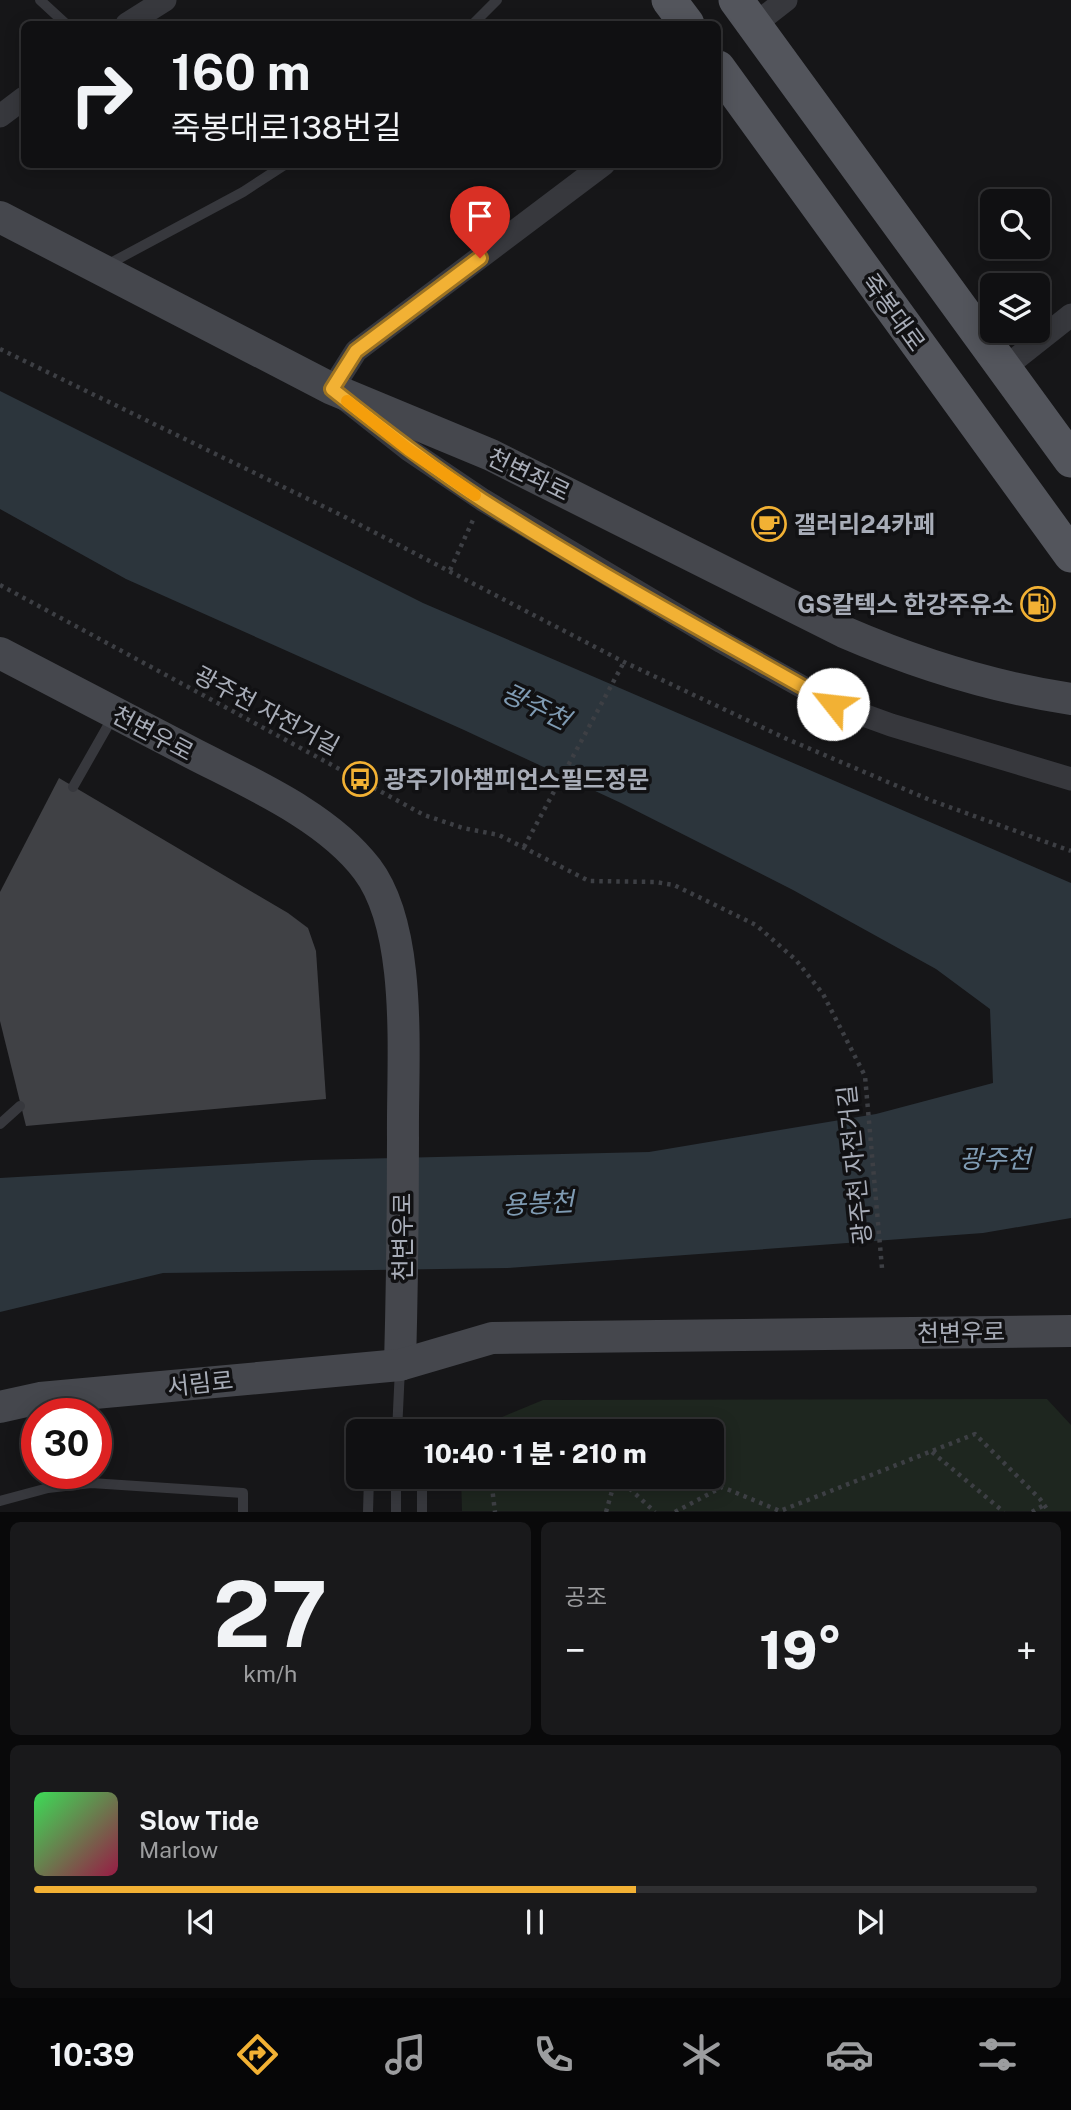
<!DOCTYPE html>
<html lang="ko">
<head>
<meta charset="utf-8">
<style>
  body { margin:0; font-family:"Public Sans","Noto Sans KR",sans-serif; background:#19191b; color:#f1f3f6; height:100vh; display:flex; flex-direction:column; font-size:26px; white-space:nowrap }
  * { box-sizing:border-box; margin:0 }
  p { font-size:23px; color:#9c9d9f }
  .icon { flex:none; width:38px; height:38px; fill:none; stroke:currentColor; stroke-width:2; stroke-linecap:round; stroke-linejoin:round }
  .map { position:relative; height:1512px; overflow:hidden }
  .details { display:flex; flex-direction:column; gap:10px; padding:10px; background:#09090a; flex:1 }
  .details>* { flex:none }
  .top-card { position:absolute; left:21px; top:21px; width:700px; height:147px; border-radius:10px; box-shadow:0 4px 18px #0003,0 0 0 2px #303032; background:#101012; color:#f1f3f6; overflow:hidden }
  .fabs { position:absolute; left:980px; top:189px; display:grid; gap:14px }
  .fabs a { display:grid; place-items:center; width:70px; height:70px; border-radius:10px; background:#101012; box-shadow:0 4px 18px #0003,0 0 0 2px #303032; font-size:35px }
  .speed { position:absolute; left:21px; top:1398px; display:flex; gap:14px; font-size:35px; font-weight:700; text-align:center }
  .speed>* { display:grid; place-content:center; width:91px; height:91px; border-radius:50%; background:#101012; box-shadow:0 4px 18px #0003,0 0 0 2px #303032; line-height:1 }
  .speed .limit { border:10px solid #d22; background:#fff; color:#111 }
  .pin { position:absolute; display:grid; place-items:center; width:60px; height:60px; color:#fff; margin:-72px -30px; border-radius:50% 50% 50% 0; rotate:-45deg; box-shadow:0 0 7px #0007 }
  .pin .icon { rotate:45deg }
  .me { position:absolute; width:77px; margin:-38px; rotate:299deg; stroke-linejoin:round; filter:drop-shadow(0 0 5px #0008) }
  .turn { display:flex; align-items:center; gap:24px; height:147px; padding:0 35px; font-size:32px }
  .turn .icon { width:91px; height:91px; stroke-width:2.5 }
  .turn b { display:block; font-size:49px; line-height:60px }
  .big { font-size:52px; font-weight:800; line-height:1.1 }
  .details .widget { flex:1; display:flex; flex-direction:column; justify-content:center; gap:10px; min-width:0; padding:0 24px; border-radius:10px; background:#19191b }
  .details .dial { align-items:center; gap:0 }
  .dial b { font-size:91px; line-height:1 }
  .song { display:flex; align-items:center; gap:21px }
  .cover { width:84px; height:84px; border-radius:10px; background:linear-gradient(135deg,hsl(130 70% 55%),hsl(340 70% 35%)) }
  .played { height:7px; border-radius:4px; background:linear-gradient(90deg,#f2b134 60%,#303032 60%) }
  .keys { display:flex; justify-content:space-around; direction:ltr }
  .heat { display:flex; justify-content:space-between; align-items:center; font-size:38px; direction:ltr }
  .details .tiles { flex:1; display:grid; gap:10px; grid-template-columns:1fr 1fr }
  .widget:last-child { grid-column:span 2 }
  .trip { position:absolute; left:346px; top:1419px; width:378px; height:70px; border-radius:10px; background:#101012; box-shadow:0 4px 18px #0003,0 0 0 2px #303032; font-weight:800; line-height:70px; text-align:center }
  .tab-bar { display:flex; height:112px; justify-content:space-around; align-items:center; background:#060607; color:#9c9d9f }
  .tab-bar .icon { width:49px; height:49px }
  .tab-bar .on { color:#f2b134 }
  .tab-bar b { font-size:32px; color:#f1f3f6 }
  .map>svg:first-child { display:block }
  .green { fill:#1e261f }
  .water { fill:#2c353c }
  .building { fill:#404145 }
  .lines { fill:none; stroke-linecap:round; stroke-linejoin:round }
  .path { stroke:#3d3f44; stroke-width:4.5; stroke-dasharray:3.5 5; stroke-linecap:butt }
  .lane { stroke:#37383d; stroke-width:10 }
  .street { stroke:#37383d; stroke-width:23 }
  .secondary { stroke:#45474d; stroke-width:32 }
  .primary { stroke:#53555c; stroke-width:35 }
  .route-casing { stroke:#9d7322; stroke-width:18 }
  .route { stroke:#f2b134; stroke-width:12 }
  .slow { stroke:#f59e0b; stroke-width:12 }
  .labels { text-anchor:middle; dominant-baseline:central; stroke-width:7; stroke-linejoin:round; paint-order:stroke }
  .street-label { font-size:24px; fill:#a8adb8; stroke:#111113 }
  .poi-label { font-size:24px; font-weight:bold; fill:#a8adb8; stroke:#111113; text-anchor:start }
  .water-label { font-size:26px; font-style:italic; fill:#7f9bb3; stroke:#111113 }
</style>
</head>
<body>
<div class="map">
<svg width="1071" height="1512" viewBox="0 0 1071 1512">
  <rect width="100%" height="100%" fill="#161618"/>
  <polygon class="green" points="1047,1399 1071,1425 1071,1511 462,1511 461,1477 712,1477 712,1432 468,1431 543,1400"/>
  <polygon class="water" points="0,391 423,603 1071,883 1071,1218 983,1233 508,1268 163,1273 0,1312 0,1178 311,1160 649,1152 876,1114 993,1083 990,1009 936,969 793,890 621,803 464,730 126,579 0,509"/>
  <polygon class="building" points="59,778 288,913 308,928 316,951 326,1099 26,1126 0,1021 0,892"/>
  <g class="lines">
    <g class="path">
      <polyline points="0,349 343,516 624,662 787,739 930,800 1071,851"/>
      <polyline points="450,570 473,520"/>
      <polyline points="0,585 424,815 463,828 499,835 589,881 655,882 674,885 756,925 796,960 823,994 865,1076 882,1268"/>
      <polyline points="524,847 624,662"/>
      <polyline points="932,1452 1004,1512"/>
      <polyline points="495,1477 492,1487 495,1512"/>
      <polyline points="617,1477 655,1512"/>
      <polyline points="606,1512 616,1477"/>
      <polyline points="675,1512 722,1487 780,1511 975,1434 1040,1499 1049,1512"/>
      <polyline points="1032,1512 1044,1505"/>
    </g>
    <g class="lane">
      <polyline points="40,0 66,24"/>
      <polyline points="473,24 497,0"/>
      <polyline points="105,266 243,192 286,164"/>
      <polyline points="73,787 114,715"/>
      <polyline points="0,1124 20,1106"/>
      <polyline points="397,1432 400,1368"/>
      <polyline points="0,1501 48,1488 91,1483 243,1493 243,1512"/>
      <polyline points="368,1512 369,1477"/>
      <polyline points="396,1512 396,1477"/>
      <polyline points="422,1512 422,1477"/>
    </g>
    <g class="street">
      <polyline points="127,24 165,0"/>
      <polyline points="754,25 786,0"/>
      <polyline points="0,116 24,98"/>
      <polyline points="604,164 356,351 332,389 409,450 483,500 722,642 833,704 891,725 1071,779"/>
      <polyline points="1003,369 1071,315"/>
    </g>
    <g class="secondary">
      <path d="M0 217 332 389 491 455 844 632C918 664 992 687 1071 699"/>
      <path d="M0 653C64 686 128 720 192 753 250 783 327 816 367 869 414 931 402 1062 403 1138 403 1213 402 1289 400 1365"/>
      <polyline points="0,1407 40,1398 400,1365 492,1338 1071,1331"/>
    </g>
    <g class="primary">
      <polyline points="669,0 687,24"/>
      <polyline points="736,0 1071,460"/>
      <polyline points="718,68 1071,555"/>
    </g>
  </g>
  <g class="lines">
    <g class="route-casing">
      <path id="route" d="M480 258 356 351 332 389C381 428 430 466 482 500 596 573 716 637 833 704"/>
    </g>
    <use href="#route" class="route"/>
    <polyline class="slow" points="347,401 409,450 475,495"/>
  </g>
  <defs>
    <g id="cafe-ring" transform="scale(1.75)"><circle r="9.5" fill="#111113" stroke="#f2b134" stroke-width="1.5"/><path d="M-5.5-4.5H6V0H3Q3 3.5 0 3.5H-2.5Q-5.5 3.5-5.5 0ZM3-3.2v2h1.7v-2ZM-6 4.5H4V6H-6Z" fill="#f2b134"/></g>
    <g id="fuel-ring" transform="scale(1.75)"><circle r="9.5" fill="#111113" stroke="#f2b134" stroke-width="1.5"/><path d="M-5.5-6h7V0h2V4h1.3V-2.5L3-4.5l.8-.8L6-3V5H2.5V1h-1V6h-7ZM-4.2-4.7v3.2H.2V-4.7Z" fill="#f2b134"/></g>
    <g id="bus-ring" transform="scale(1.75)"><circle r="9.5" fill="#111113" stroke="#f2b134" stroke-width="1.5"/><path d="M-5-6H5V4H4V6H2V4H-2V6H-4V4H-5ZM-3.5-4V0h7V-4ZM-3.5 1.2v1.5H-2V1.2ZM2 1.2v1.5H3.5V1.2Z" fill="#f2b134"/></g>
  </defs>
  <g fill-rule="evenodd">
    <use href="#cafe-ring" x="769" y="524"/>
    <use href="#fuel-ring" x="1038" y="604"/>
    <use href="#bus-ring" x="360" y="779"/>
  </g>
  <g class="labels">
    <g class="street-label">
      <text transform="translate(894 312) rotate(54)">죽봉대로</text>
      <text transform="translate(529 474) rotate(26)">천변좌로</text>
      <text transform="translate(267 710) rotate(28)">광주천 자전거길</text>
      <text transform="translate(153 733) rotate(28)">천변우로</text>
      <text transform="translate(854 1165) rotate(-96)">광주천 자전거길</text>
      <text transform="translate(402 1237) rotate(-90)">천변우로</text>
      <text transform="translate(961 1332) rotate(-1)">천변우로</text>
      <text transform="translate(200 1383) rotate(-6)">서림로</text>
    </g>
    <g class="poi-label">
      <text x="794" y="524">갤러리24카페</text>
      <text x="1014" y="604" text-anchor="end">GS칼텍스 한강주유소</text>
      <text x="384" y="779">광주기아챔피언스필드정문</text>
    </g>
    <g class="water-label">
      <text transform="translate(536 706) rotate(26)">광주천</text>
      <text x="995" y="1158">광주천</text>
      <text transform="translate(538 1203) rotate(-3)">용봉천</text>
    </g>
  </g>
</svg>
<div class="fabs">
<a><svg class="icon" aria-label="search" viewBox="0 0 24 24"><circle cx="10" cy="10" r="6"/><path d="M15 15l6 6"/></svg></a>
<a><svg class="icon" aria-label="layers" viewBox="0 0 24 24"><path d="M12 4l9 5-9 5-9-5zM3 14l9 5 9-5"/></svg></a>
</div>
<div class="speed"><div class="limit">30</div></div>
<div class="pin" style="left:480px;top:258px;background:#d93025"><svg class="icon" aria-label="arrive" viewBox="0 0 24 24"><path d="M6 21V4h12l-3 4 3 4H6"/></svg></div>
<svg class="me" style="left:833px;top:704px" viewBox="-20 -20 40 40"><circle r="19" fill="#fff"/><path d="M0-13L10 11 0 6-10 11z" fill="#f2b134"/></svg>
<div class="trip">10:40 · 1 분 · 210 m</div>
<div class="top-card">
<div class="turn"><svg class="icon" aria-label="right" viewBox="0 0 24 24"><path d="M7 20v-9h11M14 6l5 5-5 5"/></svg><div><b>160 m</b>죽봉대로138번길</div></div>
</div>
</div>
<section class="details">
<div class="tiles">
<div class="widget dial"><b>27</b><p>km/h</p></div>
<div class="widget"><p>공조</p>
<div class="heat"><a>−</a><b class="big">19°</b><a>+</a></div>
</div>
<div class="widget">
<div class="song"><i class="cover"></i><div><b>Slow Tide</b><p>Marlow</p></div></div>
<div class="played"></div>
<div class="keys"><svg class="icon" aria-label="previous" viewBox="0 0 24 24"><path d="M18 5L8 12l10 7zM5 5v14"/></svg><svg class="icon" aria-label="pause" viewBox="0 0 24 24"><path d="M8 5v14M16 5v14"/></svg><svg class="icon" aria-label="next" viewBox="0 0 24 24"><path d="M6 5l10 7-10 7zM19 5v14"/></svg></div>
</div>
</div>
</section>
<nav class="tab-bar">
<b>10:39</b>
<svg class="icon on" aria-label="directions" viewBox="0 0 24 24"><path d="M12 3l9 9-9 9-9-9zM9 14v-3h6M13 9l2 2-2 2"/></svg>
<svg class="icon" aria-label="music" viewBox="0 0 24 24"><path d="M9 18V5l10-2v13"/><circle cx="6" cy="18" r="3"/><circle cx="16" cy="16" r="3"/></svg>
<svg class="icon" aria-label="phone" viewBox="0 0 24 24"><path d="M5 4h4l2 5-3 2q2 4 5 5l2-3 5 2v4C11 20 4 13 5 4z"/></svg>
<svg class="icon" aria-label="climate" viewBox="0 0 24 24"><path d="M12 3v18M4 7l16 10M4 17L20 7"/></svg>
<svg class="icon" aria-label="car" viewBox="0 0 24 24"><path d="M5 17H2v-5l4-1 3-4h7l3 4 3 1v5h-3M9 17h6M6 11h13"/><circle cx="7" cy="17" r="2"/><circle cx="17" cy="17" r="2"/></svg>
<svg class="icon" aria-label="filters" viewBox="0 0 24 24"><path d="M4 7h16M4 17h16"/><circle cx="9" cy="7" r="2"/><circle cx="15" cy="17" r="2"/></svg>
</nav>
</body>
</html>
